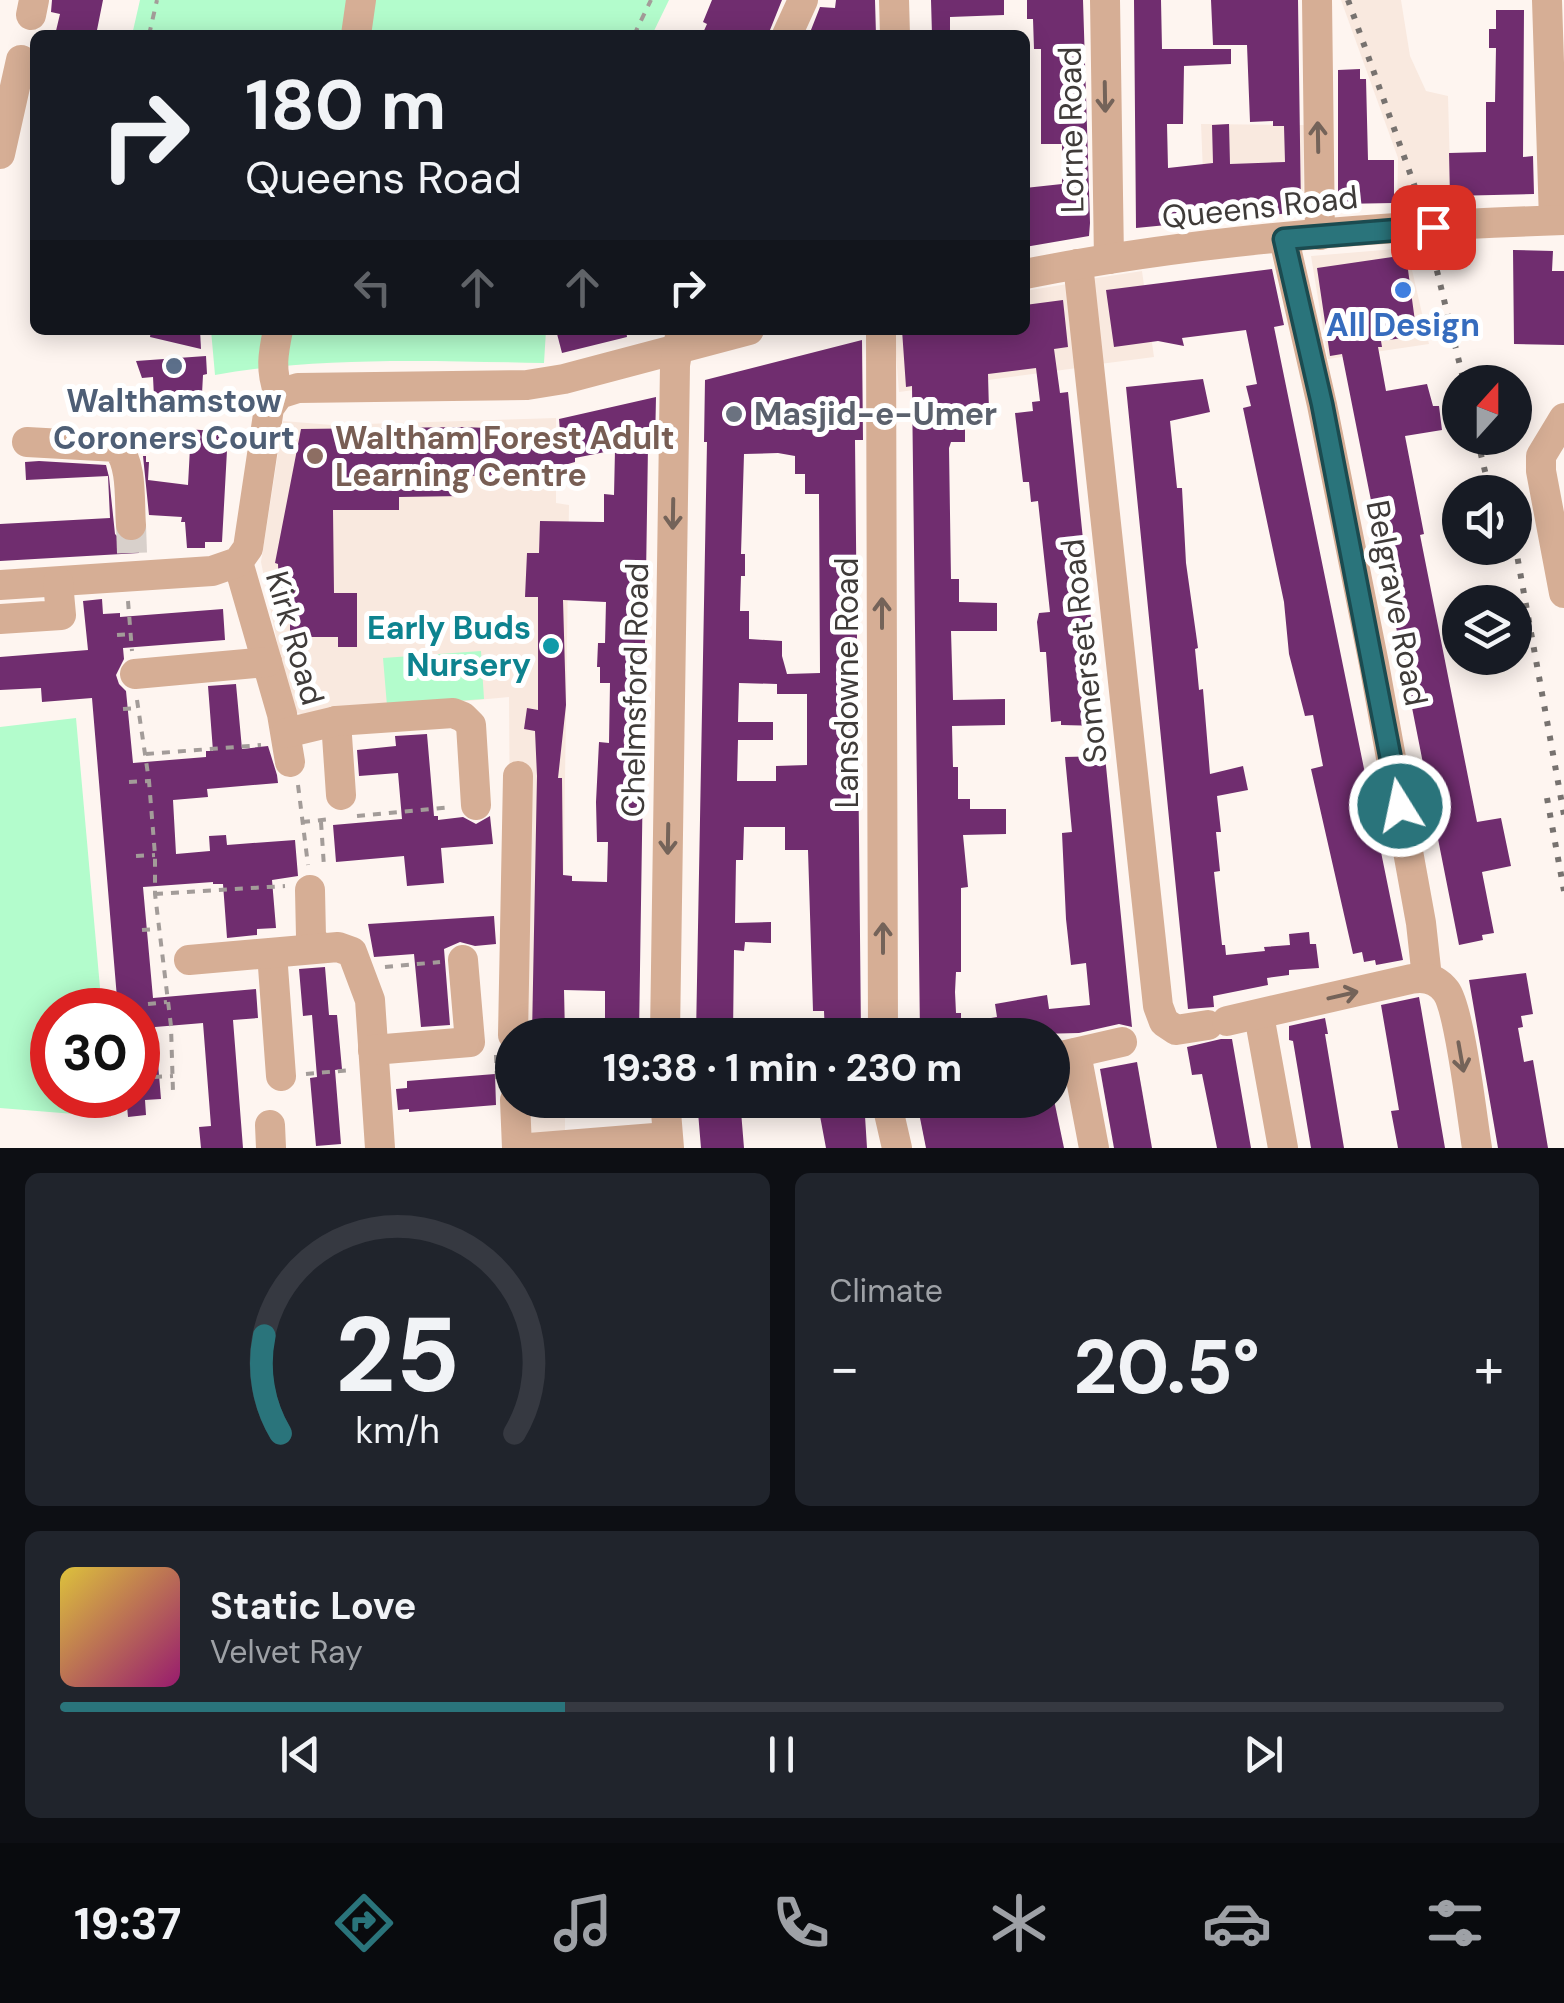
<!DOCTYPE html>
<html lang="en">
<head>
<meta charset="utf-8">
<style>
  body { margin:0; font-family:"DM Sans",sans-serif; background:#20242c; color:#f1f3f6; height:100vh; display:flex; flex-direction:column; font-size:38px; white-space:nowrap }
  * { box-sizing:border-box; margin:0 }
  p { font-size:32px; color:#9ea1a6 }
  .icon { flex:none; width:55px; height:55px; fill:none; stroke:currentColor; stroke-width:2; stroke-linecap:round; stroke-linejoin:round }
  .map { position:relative; height:1148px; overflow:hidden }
  .drawer { display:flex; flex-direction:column; gap:25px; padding:25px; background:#0d0f14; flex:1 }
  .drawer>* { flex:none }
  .guide { position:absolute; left:30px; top:30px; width:1000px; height:305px; border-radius:15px; box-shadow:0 5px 25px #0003; background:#171b24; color:#f1f3f6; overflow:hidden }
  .needle { width:65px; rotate:21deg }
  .buttons { position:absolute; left:1442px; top:365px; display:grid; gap:20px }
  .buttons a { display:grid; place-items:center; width:90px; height:90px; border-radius:50%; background:#171b24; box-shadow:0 5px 25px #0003; font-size:50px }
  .speed { position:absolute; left:30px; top:988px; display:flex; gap:20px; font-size:50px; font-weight:700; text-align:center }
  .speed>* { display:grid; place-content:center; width:130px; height:130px; border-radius:50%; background:#171b24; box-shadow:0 5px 25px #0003; line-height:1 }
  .speed .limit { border:15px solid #d22; background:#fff; color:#111 }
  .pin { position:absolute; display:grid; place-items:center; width:85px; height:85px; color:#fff; margin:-42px; border-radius:20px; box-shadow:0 5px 15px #0006 }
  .me { position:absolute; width:110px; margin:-55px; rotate:350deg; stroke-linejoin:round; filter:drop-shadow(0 0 8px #0008) }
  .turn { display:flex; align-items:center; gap:35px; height:210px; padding:0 50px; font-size:45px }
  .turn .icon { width:130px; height:130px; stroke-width:2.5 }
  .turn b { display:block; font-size:70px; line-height:85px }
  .lanes { display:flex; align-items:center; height:95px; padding:0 50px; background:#0003; justify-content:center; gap:50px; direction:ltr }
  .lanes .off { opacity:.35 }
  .big { font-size:75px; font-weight:800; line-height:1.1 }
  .drawer .card { flex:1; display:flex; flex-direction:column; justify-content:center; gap:15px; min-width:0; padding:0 35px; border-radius:15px; background:#20242c }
  .drawer .dial { align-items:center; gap:0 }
  .dial svg { height:260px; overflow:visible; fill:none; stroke:#363941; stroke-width:7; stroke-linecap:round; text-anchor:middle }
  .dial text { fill:#f1f3f6; stroke:none }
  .song { display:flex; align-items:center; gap:30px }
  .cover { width:120px; height:120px; border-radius:15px; background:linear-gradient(135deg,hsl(50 70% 55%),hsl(320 70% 35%)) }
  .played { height:10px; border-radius:5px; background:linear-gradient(90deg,#2a747b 35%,#363941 35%) }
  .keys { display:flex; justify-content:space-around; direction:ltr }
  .heat { display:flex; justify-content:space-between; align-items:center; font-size:55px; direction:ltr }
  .drawer .tiles { flex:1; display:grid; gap:25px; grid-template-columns:1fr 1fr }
  .card:last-child { grid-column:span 2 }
  .trip { position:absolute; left:495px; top:1018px; width:575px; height:100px; border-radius:50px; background:#171b24; box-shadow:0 5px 25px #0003; font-weight:800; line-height:100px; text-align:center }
  .tab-bar { display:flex; height:160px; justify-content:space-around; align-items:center; background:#090b0e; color:#9ea1a6 }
  .tab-bar .icon { width:70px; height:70px }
  .tab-bar .current { color:#2a747b }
  .tab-bar b { font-size:45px; color:#f1f3f6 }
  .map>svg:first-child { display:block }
  .built { fill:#f9e9df }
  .green { fill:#b3fccc }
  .building { fill:#702d6f; fill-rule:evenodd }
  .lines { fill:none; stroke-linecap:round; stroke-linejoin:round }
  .minor-tunnel { stroke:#d8d0cb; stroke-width:30; stroke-dasharray:30 15; stroke-linecap:butt }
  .path { stroke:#a39c99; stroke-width:4; stroke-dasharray:8 8; stroke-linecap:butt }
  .minor { stroke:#d6ae95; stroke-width:30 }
  .rail { stroke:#77726f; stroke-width:6; stroke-dasharray:5 10; stroke-linecap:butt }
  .oneway { stroke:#746359 }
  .route-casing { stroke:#1b4b50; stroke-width:25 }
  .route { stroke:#2a747b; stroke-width:18 }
  .shop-dot { fill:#3f7fe0; stroke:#fff; stroke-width:4 }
  .service-dot { fill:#5c6f8a; stroke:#fff; stroke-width:4 }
  .worship-dot { fill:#6b7280; stroke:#fff; stroke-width:4 }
  .education-dot { fill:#8d6e63; stroke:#fff; stroke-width:4 }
  .culture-dot { fill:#0f9aa8; stroke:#fff; stroke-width:4 }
  .labels { text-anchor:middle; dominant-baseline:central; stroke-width:10; stroke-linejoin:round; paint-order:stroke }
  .street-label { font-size:32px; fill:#3f3b39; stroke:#fff }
  .shop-label { font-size:32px; font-weight:bold; fill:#366cbe; stroke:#fff }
  .service-label { font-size:32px; font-weight:bold; fill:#4e5e75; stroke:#fff }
  .worship-label { font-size:32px; font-weight:bold; fill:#5b616d; stroke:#fff; text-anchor:start }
  .education-label { font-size:32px; font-weight:bold; fill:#785e54; stroke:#fff; text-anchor:start }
  .culture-label { font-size:32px; font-weight:bold; fill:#0d838f; stroke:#fff; text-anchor:end }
</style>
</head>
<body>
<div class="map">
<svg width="1564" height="1148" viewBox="0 0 1564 1148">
  <rect width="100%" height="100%" fill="#fef5f0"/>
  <g class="built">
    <polygon points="1341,0 1401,0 1410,56 1426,91 1448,96 1451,208 1397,211 1398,158"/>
    <polygon points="1201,124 1304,125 1303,211 1205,221"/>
    <polygon points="1407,248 1429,344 1328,359 1311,256"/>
    <polygon points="1142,271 1154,357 1100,364 1090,279"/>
    <polygon points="1067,284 1077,368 899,392 894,330 1025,330 1025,291"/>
    <polygon points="556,418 556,503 569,505 563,918 565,1035 512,1035 512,1100 565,1100 565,1134 512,1140 509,697 308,716 291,711 261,562 283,421 332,425"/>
  </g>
  <g class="green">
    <polygon points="140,0 669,0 652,35 132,35"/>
    <path d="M211 330H546L544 363C435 361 322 356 215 375Z"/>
    <polygon points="481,651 484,699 387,706 383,658"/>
    <polygon points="76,718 102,1010 52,1010 52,1095 109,1095 111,1117 0,1108 0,727"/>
  </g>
  <g class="building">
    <polygon points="52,0 103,0 96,35 55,35 60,14 51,12"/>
    <polygon points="712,0 782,0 768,35 702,35 707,24 703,22"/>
    <polygon points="836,0 875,0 876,35 809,35 820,7 835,8"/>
    <polygon points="931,0 1004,0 1004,15 950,17 950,35 932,35"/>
    <polygon points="1027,0 1083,0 1090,223 1089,236 1025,247 1025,188 1062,184 1062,144 1041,144 1041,49 1034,49 1033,19 1027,19"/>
    <polygon points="1134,0 1161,0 1162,49 1231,49 1231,64 1184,66 1183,124 1167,124 1168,168 1213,163 1212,125 1229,124 1230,164 1285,162 1284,126 1273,126 1273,121 1250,122 1247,45 1213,45 1211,0 1298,0 1301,212 1136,228"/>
    <polygon points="1496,10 1524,10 1523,157 1533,156 1534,194 1450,196 1449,153 1486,152 1486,102 1495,102 1496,48 1489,48 1489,29 1496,29"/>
    <polygon points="1360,69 1360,79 1366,79 1368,160 1394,160 1394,203 1338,204 1338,70"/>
    <polygon points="1513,250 1553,251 1552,271 1564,271 1564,345 1514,344"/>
    <polygon points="1406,255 1417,336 1381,341 1382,347 1378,347 1386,391 1427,384 1433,406 1439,406 1442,430 1405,436 1424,534 1420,535 1477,822 1501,818 1511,866 1482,872 1494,933 1482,935 1483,940 1459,945 1342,354 1330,356 1317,268"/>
    <polygon points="1272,269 1284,325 1274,327 1403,960 1376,965 1375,960 1364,962 1362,952 1353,954 1311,769 1323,766 1313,715 1305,716 1289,654 1284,602 1243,408 1251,406 1246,386 1257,384 1246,330 1182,338 1184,346 1158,341 1114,347 1106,290"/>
    <polygon points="1063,300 1068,347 1054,349 1060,393 1068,392 1102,726 1061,725 1061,721 1051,722 1046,652 1040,652 1037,622 1039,613 1050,612 1038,501 1031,502 1029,482 1023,482 1015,413 1033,411 1032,402 1040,401 1036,368 988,374 989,411 965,412 965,442 951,442 949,448 951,579 959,579 959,602 997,603 997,631 951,631 953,700 1005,699 1005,725 952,726 953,767 958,767 958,799 970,799 970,809 1006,809 1006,834 963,835 968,887 961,888 961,972 956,972 955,992 956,1013 961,1013 961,1032 920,1035 912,386 906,387 902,330 1025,330 1025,305"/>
    <polygon points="151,330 200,330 201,349 150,337"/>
    <polygon points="556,330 626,330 627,337 562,353"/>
    <path d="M862 340 863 440H855L861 1035H825L824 1011H813L808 850H785V827H744L743 860H736L735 923 771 922V943L745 942 744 951 734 950 733 1035H696L707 442H704L705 380ZM778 453 795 456V474H805V494H819L820 673 787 674 782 656V641L749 639V611H740L741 576H745V554H741L744 454ZM739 683 777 684V694H807V765L776 766V781H737L738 740H773V722H738Z"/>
    <polygon points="206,356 207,374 203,375 202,394 154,397 153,377 142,378 136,361"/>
    <polygon points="1203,379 1210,412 1170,421 1177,488 1182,488 1186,563 1198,648 1195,649 1197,669 1199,690 1203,689 1210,774 1243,766 1248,790 1217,796 1221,832 1216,832 1220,871 1214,872 1222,945 1225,945 1226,955 1265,951 1264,947 1290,945 1289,934 1309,932 1310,944 1316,944 1319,968 1289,970 1289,975 1267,978 1268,985 1213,996 1214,1007 1188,1009 1126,387"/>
    <path d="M656 397 655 446H648L639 1035H605V991L564 990 565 1035H532L537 776 535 731 524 729 527 708 538 710V597H525L527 553H539L540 521 604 522V494L614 495 615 450 575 458V462L530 475 463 476V496L399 497V510H333L334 593H357V647H338V637H290V595H279L278 564 275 563 301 429 464 427 560 431 559 419ZM563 600 606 602 605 643H598L597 667H600V683H610L609 743 599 742 596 802 597 842H608L607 882 572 881V876L563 875 562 778H558L566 705Z"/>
    <polygon points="187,429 228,432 222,542 205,542 205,548 187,548 185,522 181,522 182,517 149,515 143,456 146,456 146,462 149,462 148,480 188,485 190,448 186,448"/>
    <polygon points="39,461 106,465 109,477 115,534 123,542 138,542 139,553 0,561 0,524 110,518 108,476 26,480 25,462"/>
    <polygon points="102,599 103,614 120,613 120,617 223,609 225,640 123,648 124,659 116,675 119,684 126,691 133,763 206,757 206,751 213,751 208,686 236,684 242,749 268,746 277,775 278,783 207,789 208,797 173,800 176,854 210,851 209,836 226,835 227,845 295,840 298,876 272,880 276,928 257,929 257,935 227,938 223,884 213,884 213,882 143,887 153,998 256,989 258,1018 233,1020 243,1148 201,1148 199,1127 211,1126 203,1023 155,1027 161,1099 145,1100 146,1115 128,1117 126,1095 138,1095 138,1010 118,1010 92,698 42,702 41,688 0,690 0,657 88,650 83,601"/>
    <polygon points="427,734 434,816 438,816 438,820 463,817 476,824 490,816 493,844 441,848 444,883 407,886 404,856 336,862 333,825 402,819 398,773 359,776 357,750 396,746 395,736"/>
    <polygon points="1105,756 1132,1027 1119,1024 1079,1033 994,1035 991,1018 997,1017 995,1004 1047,995 1049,1009 1090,1005 1086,963 1071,965 1066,919 1062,833 1072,832 1065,757"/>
    <polygon points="494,916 496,944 475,946 460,942 444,949 450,1025 421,1027 414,954 374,957 368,924"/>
    <polygon points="325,967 329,1015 337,1015 342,1069 335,1070 341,1144 316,1146 310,1078 317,1077 312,1015 303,1016 299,969"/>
    <polygon points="1526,973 1533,1014 1521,1016 1523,1027 1518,1028 1524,1062 1533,1060 1548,1148 1498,1148 1469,980"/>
    <polygon points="1419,997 1421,1008 1445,1148 1398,1148 1391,1111 1399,1110 1381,1005"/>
    <polygon points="1325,1018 1328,1034 1325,1034 1344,1148 1311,1148 1293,1041 1289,1040 1289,1026"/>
    <polygon points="1221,1039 1232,1039 1251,1148 1217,1148 1202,1074 1192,1075 1187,1047"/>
    <polygon points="1137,1062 1152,1148 1114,1148 1100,1069"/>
    <polygon points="495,1074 496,1105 409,1112 409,1109 398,1110 396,1089 407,1088 407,1081"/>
    <polygon points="697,1100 722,1100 722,1112 741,1111 744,1148 701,1148"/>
    <polygon points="817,1100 864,1100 867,1148 826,1148"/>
    <polygon points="981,1100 1054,1100 1064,1148 926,1148 919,1113 921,1110"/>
  </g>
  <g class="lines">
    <polyline class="minor-tunnel" points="131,525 132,553"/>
    <g class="path">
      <polyline points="149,35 157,0"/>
      <polyline points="634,35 651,0"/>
      <polyline points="128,601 132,651"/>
      <polyline points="117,635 131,634"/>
      <polyline points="137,700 149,781 155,855 155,894 171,1026 173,1092"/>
      <polyline points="123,709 138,708"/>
      <polyline points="146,754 261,745"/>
      <polyline points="129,782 149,781"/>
      <polyline points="298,785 308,865"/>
      <polyline points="357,816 452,807"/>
      <polyline points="302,822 332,819"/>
      <polyline points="321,822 324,867"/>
      <polyline points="136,856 155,855"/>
      <polyline points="155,894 285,886"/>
      <polyline points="142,930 157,929"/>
      <polyline points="385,967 440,962"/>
      <polyline points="148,1004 167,1002"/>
      <polyline points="496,1055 497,1080"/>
      <polyline points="306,1074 351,1070"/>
      <polyline points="154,1077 173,1076"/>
    </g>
    <g class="minor">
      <polyline points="894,0 895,35"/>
      <polyline points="1105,0 1109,259"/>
      <polyline points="1317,0 1320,235"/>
      <polyline points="1547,0 1554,220"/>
      <polyline points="31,15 34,0"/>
      <polyline points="356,35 361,0"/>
      <polyline points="787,35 803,0"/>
      <polyline points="0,154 21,60"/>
      <polyline points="1284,239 1322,405 1374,664 1421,923 1427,978"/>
      <polyline points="1078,264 1158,1006 1164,1022 1176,1030 1208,1025"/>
      <path d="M1025 274C1201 239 1384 226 1564 220"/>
      <path d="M278 330C273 354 270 370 279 394"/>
      <polyline points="881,330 883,1035"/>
      <polyline points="1564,418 1541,456 1541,471 1564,593"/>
      <path d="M27 442 117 447C133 465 129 502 131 525"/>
      <polyline points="238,562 282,714 290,762"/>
      <polyline points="0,585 212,571 238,562 248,548 269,408 279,394 298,388 527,385 564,379 749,330"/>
      <polyline points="0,619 61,615 58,582"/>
      <polyline points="135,674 267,662"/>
      <polyline points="336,721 341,795"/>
      <polyline points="286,733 336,721 453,713 463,717 471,725 476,805"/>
      <polyline points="310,890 311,937 319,948"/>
      <polyline points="272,953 281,1076"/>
      <polyline points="189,960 338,947 352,952 370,1000 380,1148"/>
      <polyline points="1259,1015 1283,1148"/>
      <path d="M1227 1021 1411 979C1425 976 1437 979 1446 991 1460 1010 1472 1118 1477 1148"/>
      <polyline points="513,1035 518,776"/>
      <polyline points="665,1035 675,365 681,330"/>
      <polyline points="373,1050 470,1042 463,960"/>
      <polyline points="1076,1053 1094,1148"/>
      <polyline points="1052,1058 1122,1042"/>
      <polyline points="515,1100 517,1148"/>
      <polyline points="665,1100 669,1148"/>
      <polyline points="886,1100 897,1148"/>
      <polyline points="270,1125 271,1148"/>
      <polyline points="529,1148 667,1137"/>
    </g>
    <g class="rail">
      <polyline points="1348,0 1420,201 1464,382"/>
      <polyline points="1477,438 1490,492"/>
      <polyline points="1515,544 1564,815"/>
      <polyline points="1547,798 1564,891"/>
    </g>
  </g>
  <defs><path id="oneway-shaft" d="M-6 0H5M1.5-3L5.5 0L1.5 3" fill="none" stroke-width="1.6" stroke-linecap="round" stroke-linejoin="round" transform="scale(2.5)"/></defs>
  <g class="oneway">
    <use href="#oneway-shaft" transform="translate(1105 97) rotate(89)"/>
    <use href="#oneway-shaft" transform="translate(1318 137) rotate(-91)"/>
    <use href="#oneway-shaft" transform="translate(673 514) rotate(91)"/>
    <use href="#oneway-shaft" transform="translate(882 613) rotate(-90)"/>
    <use href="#oneway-shaft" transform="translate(668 839) rotate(91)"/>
    <use href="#oneway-shaft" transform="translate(883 938) rotate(-90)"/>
    <use href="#oneway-shaft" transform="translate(1343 995) rotate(-13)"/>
    <use href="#oneway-shaft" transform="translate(1461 1057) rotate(80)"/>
  </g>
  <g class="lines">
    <g class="route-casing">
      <polyline id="route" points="1400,806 1322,404 1284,239 1433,227"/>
    </g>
    <use href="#route" class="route"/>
  </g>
  <circle class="shop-dot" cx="1403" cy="290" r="10"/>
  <circle class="service-dot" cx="174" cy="366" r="10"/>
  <circle class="worship-dot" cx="734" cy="414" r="10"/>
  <circle class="education-dot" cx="315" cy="456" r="10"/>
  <circle class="culture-dot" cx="551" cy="646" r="10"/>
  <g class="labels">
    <g class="street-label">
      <text transform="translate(1071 130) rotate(-91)">Lorne Road</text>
      <text transform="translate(1260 207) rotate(-6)">Queens Road</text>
      <text transform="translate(1397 603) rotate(79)">Belgrave Road</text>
      <text transform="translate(295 638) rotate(74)">Kirk Road</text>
      <text transform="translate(1084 651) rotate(-96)">Somerset Road</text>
      <text transform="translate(847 683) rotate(-90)">Lansdowne Road</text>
      <text transform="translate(635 690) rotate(-89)">Chelmsford Road</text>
    </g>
    <g class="shop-label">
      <text x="1403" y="325">All Design</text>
    </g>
    <g class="service-label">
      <text x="174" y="401">Walthamstow<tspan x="174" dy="37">Coroners Court</tspan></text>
    </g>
    <g class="worship-label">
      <text x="754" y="414">Masjid-e-Umer</text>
    </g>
    <g class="education-label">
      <text x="335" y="438">Waltham Forest Adult<tspan x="335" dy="37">Learning Centre</tspan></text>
    </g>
    <g class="culture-label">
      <text x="531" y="628">Early Buds<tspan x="531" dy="37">Nursery</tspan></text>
    </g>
  </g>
</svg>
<div class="buttons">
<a><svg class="needle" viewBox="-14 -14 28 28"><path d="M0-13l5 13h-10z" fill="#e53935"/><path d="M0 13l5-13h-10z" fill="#9ea1a6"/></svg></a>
<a><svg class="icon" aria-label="sound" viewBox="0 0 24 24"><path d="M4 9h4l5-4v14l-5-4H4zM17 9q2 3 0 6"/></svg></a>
<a><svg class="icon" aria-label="layers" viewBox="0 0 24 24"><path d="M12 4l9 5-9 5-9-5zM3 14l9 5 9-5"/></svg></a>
</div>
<div class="speed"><div class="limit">30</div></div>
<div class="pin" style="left:1433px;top:227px;background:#d93025"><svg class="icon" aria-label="arrive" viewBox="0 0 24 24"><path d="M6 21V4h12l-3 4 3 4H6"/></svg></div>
<svg class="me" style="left:1400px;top:806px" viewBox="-20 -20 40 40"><circle r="17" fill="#2a747b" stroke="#fff" stroke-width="3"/><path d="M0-11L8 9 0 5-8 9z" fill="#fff"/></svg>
<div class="trip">19:38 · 1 min · 230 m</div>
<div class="guide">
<div class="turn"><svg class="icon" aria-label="right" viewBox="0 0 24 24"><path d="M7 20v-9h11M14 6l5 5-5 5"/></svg><div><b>180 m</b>Queens Road</div></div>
<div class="lanes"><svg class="icon off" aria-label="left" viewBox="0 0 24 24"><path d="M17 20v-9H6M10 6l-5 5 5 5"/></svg><svg class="icon off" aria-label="ahead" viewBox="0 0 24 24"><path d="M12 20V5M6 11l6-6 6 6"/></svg><svg class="icon off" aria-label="ahead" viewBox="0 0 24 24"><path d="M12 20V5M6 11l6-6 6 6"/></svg><svg class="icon" aria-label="right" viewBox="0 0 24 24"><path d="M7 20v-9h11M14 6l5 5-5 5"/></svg></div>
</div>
</div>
<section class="drawer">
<div class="tiles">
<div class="card dial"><svg viewBox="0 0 100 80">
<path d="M14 69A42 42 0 1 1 86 69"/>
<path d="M14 69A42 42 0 0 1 9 39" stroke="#2a747b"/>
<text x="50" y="56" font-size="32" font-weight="700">25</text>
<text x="50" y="72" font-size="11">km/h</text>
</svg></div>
<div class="card"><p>Climate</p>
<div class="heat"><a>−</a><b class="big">20.5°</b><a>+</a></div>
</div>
<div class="card">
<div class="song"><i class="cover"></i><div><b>Static Love</b><p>Velvet Ray</p></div></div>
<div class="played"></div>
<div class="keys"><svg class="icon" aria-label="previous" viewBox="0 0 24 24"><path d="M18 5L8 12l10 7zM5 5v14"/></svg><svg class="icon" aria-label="pause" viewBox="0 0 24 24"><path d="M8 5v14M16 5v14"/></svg><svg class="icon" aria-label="next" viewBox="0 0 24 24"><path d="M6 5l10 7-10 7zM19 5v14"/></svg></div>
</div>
</div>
</section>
<nav class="tab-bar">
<b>19:37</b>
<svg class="icon current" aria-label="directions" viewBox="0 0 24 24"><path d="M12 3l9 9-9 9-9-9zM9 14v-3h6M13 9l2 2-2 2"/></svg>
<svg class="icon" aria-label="music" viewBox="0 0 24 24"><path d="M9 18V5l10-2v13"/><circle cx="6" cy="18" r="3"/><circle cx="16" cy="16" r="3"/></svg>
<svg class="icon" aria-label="phone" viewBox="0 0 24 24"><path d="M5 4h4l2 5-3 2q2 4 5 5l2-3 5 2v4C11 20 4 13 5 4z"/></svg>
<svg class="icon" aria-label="climate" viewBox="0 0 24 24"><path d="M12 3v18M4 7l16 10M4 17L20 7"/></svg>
<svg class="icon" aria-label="car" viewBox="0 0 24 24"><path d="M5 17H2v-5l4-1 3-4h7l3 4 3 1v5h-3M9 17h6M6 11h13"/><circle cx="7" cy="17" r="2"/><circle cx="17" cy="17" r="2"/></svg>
<svg class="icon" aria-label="filters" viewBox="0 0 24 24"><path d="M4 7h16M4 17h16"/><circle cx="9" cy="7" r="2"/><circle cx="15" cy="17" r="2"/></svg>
</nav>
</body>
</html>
